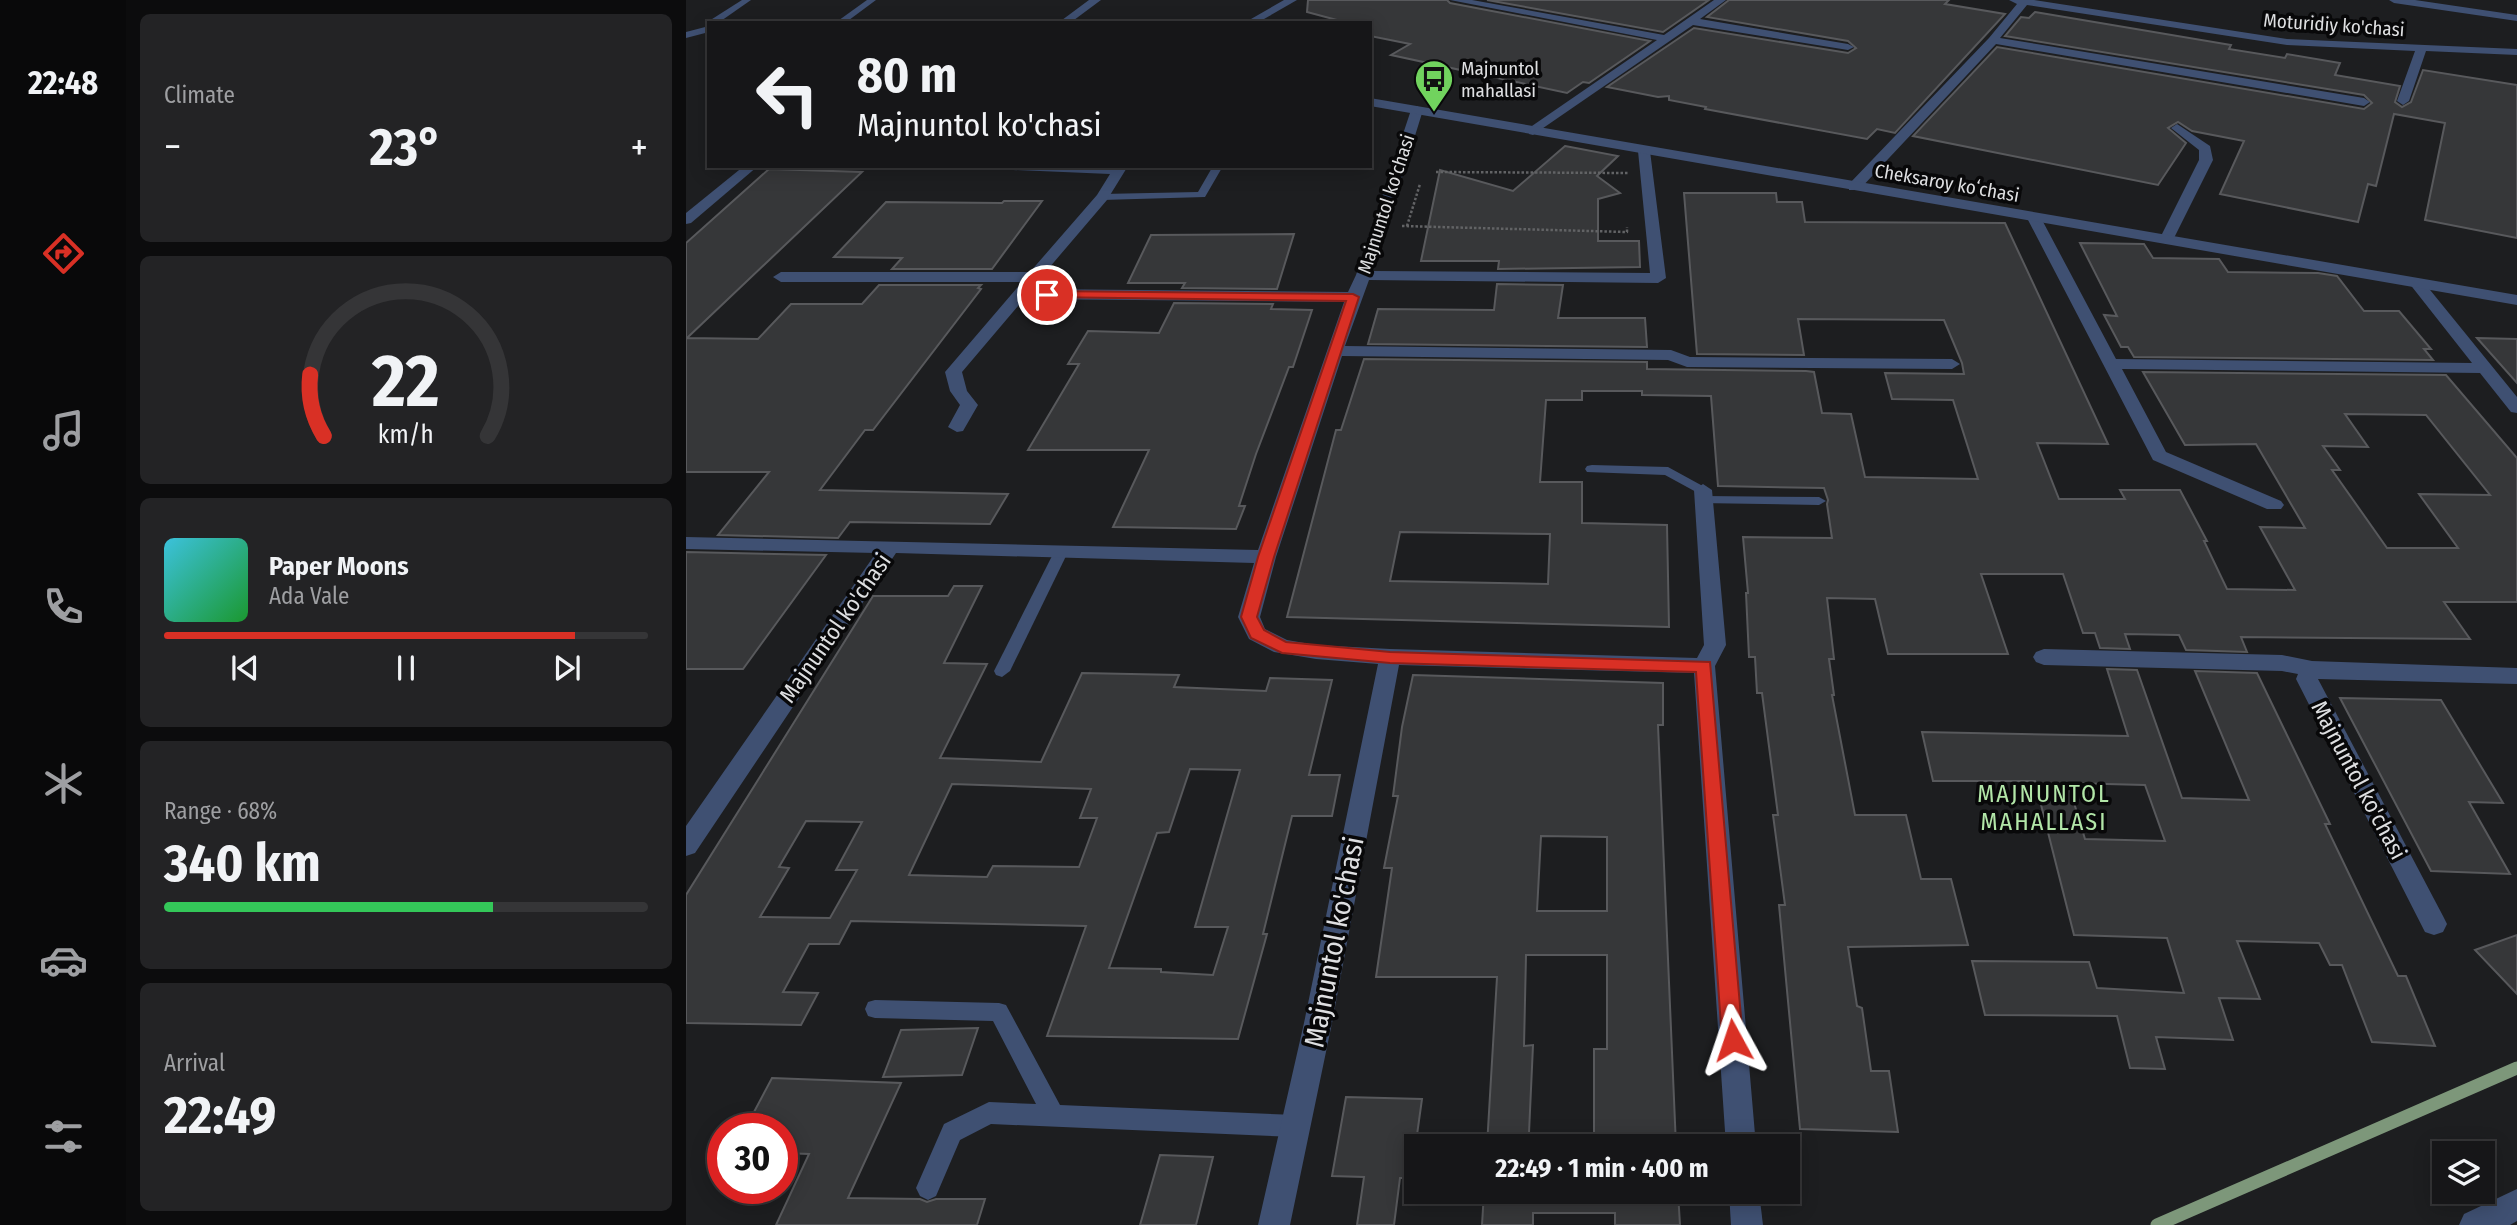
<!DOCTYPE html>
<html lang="en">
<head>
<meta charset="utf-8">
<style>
  body { margin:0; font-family:"Fira Sans Condensed",sans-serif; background:#232325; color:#f1f3f6; height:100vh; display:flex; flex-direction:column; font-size:26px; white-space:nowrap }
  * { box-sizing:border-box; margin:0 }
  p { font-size:23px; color:#9e9fa2 }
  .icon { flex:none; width:38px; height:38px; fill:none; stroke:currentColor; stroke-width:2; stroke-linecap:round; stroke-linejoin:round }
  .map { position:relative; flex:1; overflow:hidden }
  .drawer { display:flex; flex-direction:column; gap:14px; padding:14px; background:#0c0c0d; width:560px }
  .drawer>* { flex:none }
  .hud { position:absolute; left:21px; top:21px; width:665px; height:147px; border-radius:0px; box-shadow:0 4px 18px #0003,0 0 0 2px #353537; background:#161618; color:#f1f3f6; overflow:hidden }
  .buttons { position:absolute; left:1746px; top:1141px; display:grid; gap:14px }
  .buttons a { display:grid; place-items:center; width:63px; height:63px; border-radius:0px; background:#161618; box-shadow:0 4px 18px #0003,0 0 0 2px #353537; font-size:35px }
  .speed { position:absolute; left:21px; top:1113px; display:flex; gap:14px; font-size:35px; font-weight:700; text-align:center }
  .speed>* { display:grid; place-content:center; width:91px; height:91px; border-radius:50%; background:#161618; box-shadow:0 4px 18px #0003,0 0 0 2px #353537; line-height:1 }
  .speed .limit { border:10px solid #d22; background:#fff; color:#111 }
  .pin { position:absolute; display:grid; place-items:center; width:60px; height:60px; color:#fff; margin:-30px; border:4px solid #fff; border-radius:50%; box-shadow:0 2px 7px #0007 }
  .me { position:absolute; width:77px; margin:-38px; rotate:355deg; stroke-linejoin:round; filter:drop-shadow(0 0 5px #0008) }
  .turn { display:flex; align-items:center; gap:24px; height:147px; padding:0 35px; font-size:32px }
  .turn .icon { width:91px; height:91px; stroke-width:2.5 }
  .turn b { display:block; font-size:49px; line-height:60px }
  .big { font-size:52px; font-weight:700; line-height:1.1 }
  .drawer .card { flex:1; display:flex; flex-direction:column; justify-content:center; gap:10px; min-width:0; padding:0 24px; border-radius:10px; background:#232325 }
  .drawer .dial { align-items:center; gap:0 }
  .dial svg { height:182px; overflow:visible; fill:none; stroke:#353537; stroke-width:7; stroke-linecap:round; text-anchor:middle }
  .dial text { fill:#f1f3f6; stroke:none }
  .song { display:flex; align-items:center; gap:21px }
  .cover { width:84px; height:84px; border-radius:10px; background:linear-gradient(135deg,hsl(190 70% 55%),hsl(130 70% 35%)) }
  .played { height:7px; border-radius:4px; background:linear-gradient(90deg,#d93025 85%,#353537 85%) }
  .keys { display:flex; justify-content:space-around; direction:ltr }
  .heat { display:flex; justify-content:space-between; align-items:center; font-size:38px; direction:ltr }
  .charge { height:10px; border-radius:5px; background:linear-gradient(90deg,#34c759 68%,#353537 0) }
  .trip { position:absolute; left:718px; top:1134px; width:396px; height:70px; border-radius:0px; background:#161618; box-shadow:0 4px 18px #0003,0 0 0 2px #353537; font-weight:700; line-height:70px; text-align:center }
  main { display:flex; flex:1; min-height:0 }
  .dock { display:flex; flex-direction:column; width:126px; justify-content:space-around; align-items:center; background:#09090a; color:#9e9fa2 }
  .dock .icon { width:49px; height:49px }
  .dock .on { color:#d93025 }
  .dock b { font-size:32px; color:#f1f3f6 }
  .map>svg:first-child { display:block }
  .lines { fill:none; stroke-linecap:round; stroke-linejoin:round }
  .stream { stroke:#7d977a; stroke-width:13 }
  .building { fill:#363739; stroke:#58595c; stroke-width:2; fill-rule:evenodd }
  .path { stroke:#626365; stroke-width:2.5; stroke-dasharray:2.5 2; stroke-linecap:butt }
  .service { fill:#3f5072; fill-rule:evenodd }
  .minor { fill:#3f5072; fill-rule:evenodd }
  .tertiary { fill:#3f5072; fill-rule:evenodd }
  .route { fill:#d93025; stroke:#8d1f18; stroke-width:2 }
  .labels { text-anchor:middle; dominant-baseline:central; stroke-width:7; stroke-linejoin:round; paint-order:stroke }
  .far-street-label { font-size:19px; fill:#dedfe1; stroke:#080809 }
  .far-poi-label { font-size:19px; fill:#dedfe1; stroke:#080809; text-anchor:start }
  .street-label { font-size:23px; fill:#dedfe1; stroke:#080809 }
  .neighbourhood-label { font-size:24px; letter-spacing:2px; fill:#b2e6a8; stroke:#080809 }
  .near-street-label { font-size:28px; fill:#dedfe1; stroke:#080809 }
</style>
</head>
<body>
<main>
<nav class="dock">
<b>22:48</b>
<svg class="icon on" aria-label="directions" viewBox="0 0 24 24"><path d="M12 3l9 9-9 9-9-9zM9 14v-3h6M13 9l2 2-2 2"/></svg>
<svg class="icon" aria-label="music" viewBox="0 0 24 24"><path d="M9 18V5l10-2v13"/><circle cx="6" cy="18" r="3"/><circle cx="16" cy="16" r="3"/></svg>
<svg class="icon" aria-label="phone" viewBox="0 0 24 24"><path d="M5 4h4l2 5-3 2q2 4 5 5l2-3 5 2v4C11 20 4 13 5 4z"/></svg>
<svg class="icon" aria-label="climate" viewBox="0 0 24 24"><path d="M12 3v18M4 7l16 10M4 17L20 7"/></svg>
<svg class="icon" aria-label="car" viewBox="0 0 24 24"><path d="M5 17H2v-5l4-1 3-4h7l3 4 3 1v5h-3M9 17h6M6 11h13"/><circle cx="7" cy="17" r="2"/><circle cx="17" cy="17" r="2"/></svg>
<svg class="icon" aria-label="filters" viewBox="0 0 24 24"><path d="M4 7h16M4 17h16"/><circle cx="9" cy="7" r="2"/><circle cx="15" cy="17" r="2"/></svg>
</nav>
<section class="drawer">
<div class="card"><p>Climate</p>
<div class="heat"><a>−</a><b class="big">23°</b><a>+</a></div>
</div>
<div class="card dial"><svg viewBox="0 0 100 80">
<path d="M14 69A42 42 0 1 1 86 69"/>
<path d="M14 69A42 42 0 0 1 8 42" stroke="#d93025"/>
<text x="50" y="56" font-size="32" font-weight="700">22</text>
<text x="50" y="72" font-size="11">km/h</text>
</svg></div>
<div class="card">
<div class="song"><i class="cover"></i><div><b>Paper Moons</b><p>Ada Vale</p></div></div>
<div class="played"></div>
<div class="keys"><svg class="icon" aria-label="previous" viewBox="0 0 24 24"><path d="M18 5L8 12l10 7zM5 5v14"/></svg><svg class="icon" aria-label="pause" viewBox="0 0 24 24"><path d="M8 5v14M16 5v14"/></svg><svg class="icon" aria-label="next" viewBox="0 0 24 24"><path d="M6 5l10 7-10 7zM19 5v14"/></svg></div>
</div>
<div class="card"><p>Range · 68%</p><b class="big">340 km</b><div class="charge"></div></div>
<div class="card"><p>Arrival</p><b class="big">22:49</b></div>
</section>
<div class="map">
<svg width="1831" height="1225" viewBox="0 0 1831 1225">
  <rect width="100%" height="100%" fill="#1d1e20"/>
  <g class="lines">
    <polyline class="stream" points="1471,1225 1831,1068"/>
  </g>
  <g class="building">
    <polygon points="622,0 761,0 764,3 964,41 903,83 897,82 881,93 705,55 724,44 684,36 684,23 662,23 621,12"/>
    <polygon points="801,0 1023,0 977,32"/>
    <polygon points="1043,0 1263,0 1259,4 1319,14 1209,133 1191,129 1181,139 1019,109 1020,107 983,100 983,96 972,97 921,87 1008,28 1162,53 1170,48 1162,41 1021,17"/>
    <polygon points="1349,12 1545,45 1543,49 1599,58 1601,54 1654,63 1649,75 1714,86 1709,102 1716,107 1725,102 1737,70 1831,85 1831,238 1739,220 1759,123 1708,114 1690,186 1682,184 1672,222 1534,194 1558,141 1506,131 1492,122 1482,128 1500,143 1472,185 1227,136 1311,47 1678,109 1686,103 1678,95 1319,36 1335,17 1343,18"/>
    <polygon points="879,146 932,156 911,176 934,193 912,199 912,241 953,241 954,267 812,269 813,261 735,261 754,170 827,191"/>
    <polygon points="83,169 176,172 1,338 72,339 105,304 176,304 193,285 295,285 292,288 295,289 187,430 179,430 134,490 322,494 304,524 164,522 152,538 32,535 83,472 0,472 0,243"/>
    <path d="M998 193H1090L1091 202H1116L1119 222 1319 223 1422 444 1351 443 1373 499H1439L1434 490H1494L1521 541H1518L1541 589 1609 590 1574 527 1619 528 1570 444 1499 445 1457 372 1760 375 1831 458V602H1758L1784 639 1555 637 1561 652 1500 650 1493 635 1439 634 1444 649 1414 648 1409 633H1397L1377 574H1295L1322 654H1202L1189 599 1141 598 1148 659H1143L1148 695H1146L1169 815H1220L1235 879H1265L1282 945 1162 947 1171 1006 1176 1008 1185 1071H1203L1212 1132 1114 1129 1093 905H1099L1087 815H1092L1076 693H1071L1069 657H1063L1060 593H1062L1057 537 1146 538 1141 504 1142 500 1138 488 1032 486 1025 396 956 395V391H896V400H860L854 482H896V523L981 525 983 627 601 617 650 430H655L678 359 961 362V369L1120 371 1128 372 1136 413 1165 414 1179 477 1292 479 1267 400 1206 399 1199 373 1278 374 1276 363 1258 320 1112 319 1118 355 1011 354ZM1659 414 1740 415 1804 495 1733 494 1772 548H1701L1646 470H1654L1637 446 1682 447ZM714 532 864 534 862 584 704 581Z"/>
    <polygon points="318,201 356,201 306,269 206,269 216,258 148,257 200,202 316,203"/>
    <polygon points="608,234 591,289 496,288 499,283 442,283 465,235"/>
    <polygon points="1394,243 1458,244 1467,258 1533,259 1542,272 1632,273 1651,276 1678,311 1713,311 1745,349 1738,349 1747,360 1448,357 1442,347 1435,347 1418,315 1431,316"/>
    <polygon points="811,284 877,285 872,318 959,318 961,347 682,344 692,309 808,310"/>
    <polygon points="488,303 587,304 585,309 626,310 607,367 603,367 570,454 553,506 559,506 550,529 427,527 463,450 342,450 393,364 382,364 402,331 473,333"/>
    <polygon points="1791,338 1831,339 1831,383"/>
    <polygon points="0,552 140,555 57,669 0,669"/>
    <path d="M268 586H296L258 663 301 664 254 758 355 762 396 673 493 675 488 687 580 691 584 678 646 680 623 775H654L646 816H606L577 934H581L552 1039 361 1036 400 926 165 921 153 944H123L97 992 132 993 115 1025 0 1023V895L187 596H262ZM504 769 554 770 509 927H542L527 975 475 972V969L423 968 471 833 483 832ZM266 784 405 789 394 818H411L393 867 307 866 301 877 223 875ZM120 821 176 822 150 870H171L144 918 74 917 103 868 93 867Z"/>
    <path d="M1421 669 1451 670 1496 798 1563 800 1509 671 1571 673 1644 824H1639L1712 976H1720L1749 1046 1686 1042 1656 965H1644L1633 943 1551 941 1574 999 1533 998 1547 1040 1470 1037 1479 1069 1444 1068 1431 1016 1299 1015 1286 961 1403 962 1411 988 1498 993 1481 938 1388 935 1349 781H1247L1236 732 1442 736ZM1382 783 1459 785 1479 841 1399 839Z"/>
    <path d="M727 675 977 683V725H972L990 1146H801L811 977H690L706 868H698L712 796H707L716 727ZM855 836 921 837V911H851ZM840 955H921V1049H908V1133H843L847 1045 838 1046Z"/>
    <polygon points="1654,698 1755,700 1817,803 1783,802 1824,874 1745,871"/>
    <polygon points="1831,935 1831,994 1789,950"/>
    <polygon points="292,1028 276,1075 197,1077 215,1030"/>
    <polygon points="86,1078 215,1083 162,1198 234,1199 241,1202 250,1199 299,1199 291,1225 90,1225 123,1154 96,1153 96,1129 59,1129"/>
    <polygon points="660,1097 736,1099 725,1178 714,1178 708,1225 671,1225 678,1177 646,1176"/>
    <polygon points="474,1155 527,1157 510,1225 454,1225"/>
    <polygon points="798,1192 992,1192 994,1225 929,1225 929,1213 847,1213 847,1225 796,1225"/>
  </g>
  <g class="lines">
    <g class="path">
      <polyline points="223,21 269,23"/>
      <polyline points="750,172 942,173"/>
      <polyline points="716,226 941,232 941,227"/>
      <polyline points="721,226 734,184"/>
    </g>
    <g class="service">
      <polygon points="56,0 65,0 32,23 23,24 23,21"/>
      <polygon points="181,0 190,0 159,23 149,23"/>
      <polygon points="527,166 537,166 519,197 416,200 411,197 416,194 512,192"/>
      <polygon points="906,465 982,467 1024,490 1017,494 1012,493 979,475 901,472 899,469 901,466"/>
      <polygon points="1018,496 1133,497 1140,501 1133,505 1013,503 1011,500 1013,497"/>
      <polygon points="375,547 382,552 324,671 316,677 310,675 308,671 368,552"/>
      <polygon points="189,1000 313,1003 320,1005 374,1105 610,1115 618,1118 621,1126 618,1134 610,1137 305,1124 274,1140 250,1196 242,1200 234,1196 230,1188 258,1124 303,1102 350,1104 307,1021 189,1018 182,1016 179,1009 182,1002"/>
    </g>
    <g class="minor">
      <polygon points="403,0 415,0 384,23 372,23"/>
      <polygon points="598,0 611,0 571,23 558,23"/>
      <polygon points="764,0 786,0 978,35 1028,0 1040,0 1014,19 1162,44 1168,47 1162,50 1007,25 847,135 843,134 843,128 971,40"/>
      <polygon points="1323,0 1348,0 1601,39 1831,49 1831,55 1740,51 1723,101 1717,105 1711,101 1729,51 1601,45 1341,5 1314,38 1678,98 1684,102 1678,106 1310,44 1173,190 1163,190 1163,184 1303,38 1331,4"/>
      <polygon points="1703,0 1729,0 1831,15 1831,21 1708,3"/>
      <polygon points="731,106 737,110 687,271 964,273 952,151 958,147 964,151 980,278 972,283 683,280 659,346 985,350 1004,357 1266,359 1274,364 1266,369 1001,367 982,360 656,356 590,557 574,617 579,629 601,640 630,645 704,649 1011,658 1018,645 1008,490 1017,484 1026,490 1040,645 1029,666 1070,1146 1040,1146 1008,673 713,665 646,1023 604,1225 572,1225 618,1023 692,664 630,659 588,652 563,639 552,617 568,563 210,553 9,853 0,856 0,826 190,553 0,549 0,537 572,550 658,302 338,299 276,372 281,391 292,405 277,431 271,432 262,427 274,405 264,391 259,372 336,282 95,282 87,277 95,272 344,272 411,195 424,174 327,170 321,166 442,166 421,200 345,289 662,292 670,275 725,110"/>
      <polygon points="1491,124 1524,146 1527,160 1487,240 1480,244 1473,240 1513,160 1513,150 1485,128"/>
      <polygon points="58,166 72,166 5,223 0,224 0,213"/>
      <polygon points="1348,214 1355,218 1430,359 1786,363 1723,283 1731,278 1736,280 1831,397 1831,413 1825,412 1794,373 1436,369 1480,452 1595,501 1598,505 1595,509 1581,509 1467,460 1341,218"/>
      <polygon points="1358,649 1596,655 1626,661 1831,668 1831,684 1632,679 1757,916 1761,924 1757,932 1748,935 1739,932 1610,679 1612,674 1596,671 1358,665 1350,662 1347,657 1350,652"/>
      <polygon points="1831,1189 1831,1221 1824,1225 1773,1225 1778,1214"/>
      <polygon points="1043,1192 1073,1192 1077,1225 1045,1225"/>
    </g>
    <g class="tertiary">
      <polygon points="23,26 23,32 0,38 0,32"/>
      <polygon points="684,98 1831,295 1831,305 684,106"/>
    </g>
  </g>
  <polygon class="route" points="361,291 667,294 673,297 588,557 571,617 578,630 600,642 704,652 1024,662 1057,1040 1054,1046 1047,1049 1039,1046 1036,1040 1010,672 704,663 596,653 565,638 555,617 572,557 660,301 357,297 357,292"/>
  <defs>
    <g id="bus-pin" transform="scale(2.0125)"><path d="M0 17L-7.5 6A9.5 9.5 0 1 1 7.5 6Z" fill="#71d35e" stroke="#080809"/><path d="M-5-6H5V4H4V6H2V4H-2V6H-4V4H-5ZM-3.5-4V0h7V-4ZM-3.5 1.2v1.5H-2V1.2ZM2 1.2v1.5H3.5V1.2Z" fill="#111"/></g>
  </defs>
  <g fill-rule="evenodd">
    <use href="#bus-pin" x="748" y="79"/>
  </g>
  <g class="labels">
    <g class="far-street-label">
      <text transform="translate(1648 25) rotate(4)">Moturidiy ko'chasi</text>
      <text transform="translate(1261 183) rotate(10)">Cheksaroy koʻchasi</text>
      <text transform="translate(700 204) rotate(-72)">Majnuntol ko'chasi</text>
    </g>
    <g class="far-poi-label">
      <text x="775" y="68">Majnuntol<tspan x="775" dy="22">mahallasi</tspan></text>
    </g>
    <g class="street-label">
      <text transform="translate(149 628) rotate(-55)">Majnuntol ko'chasi</text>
      <text transform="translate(1673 780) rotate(62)">Majnuntol ko'chasi</text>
    </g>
    <g class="neighbourhood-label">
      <text x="1358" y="794">MAJNUNTOL<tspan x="1358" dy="28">MAHALLASI</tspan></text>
    </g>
    <g class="near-street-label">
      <text transform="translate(648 942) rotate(-79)">Majnuntol ko'chasi</text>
    </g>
  </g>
</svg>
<div class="buttons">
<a><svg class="icon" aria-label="layers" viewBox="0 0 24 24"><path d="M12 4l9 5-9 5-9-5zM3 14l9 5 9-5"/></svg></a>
</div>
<div class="speed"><div class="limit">30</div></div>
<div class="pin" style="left:361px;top:295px;background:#d93025"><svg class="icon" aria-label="arrive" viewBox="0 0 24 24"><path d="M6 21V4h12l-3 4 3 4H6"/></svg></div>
<svg class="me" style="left:1047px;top:1040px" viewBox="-20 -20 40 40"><path d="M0-17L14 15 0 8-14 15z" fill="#d93025" stroke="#fff" stroke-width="4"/></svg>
<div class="trip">22:49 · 1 min · 400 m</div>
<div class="hud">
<div class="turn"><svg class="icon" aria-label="left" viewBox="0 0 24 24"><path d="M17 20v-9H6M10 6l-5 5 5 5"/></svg><div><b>80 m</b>Majnuntol ko'chasi</div></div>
</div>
</div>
</main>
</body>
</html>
